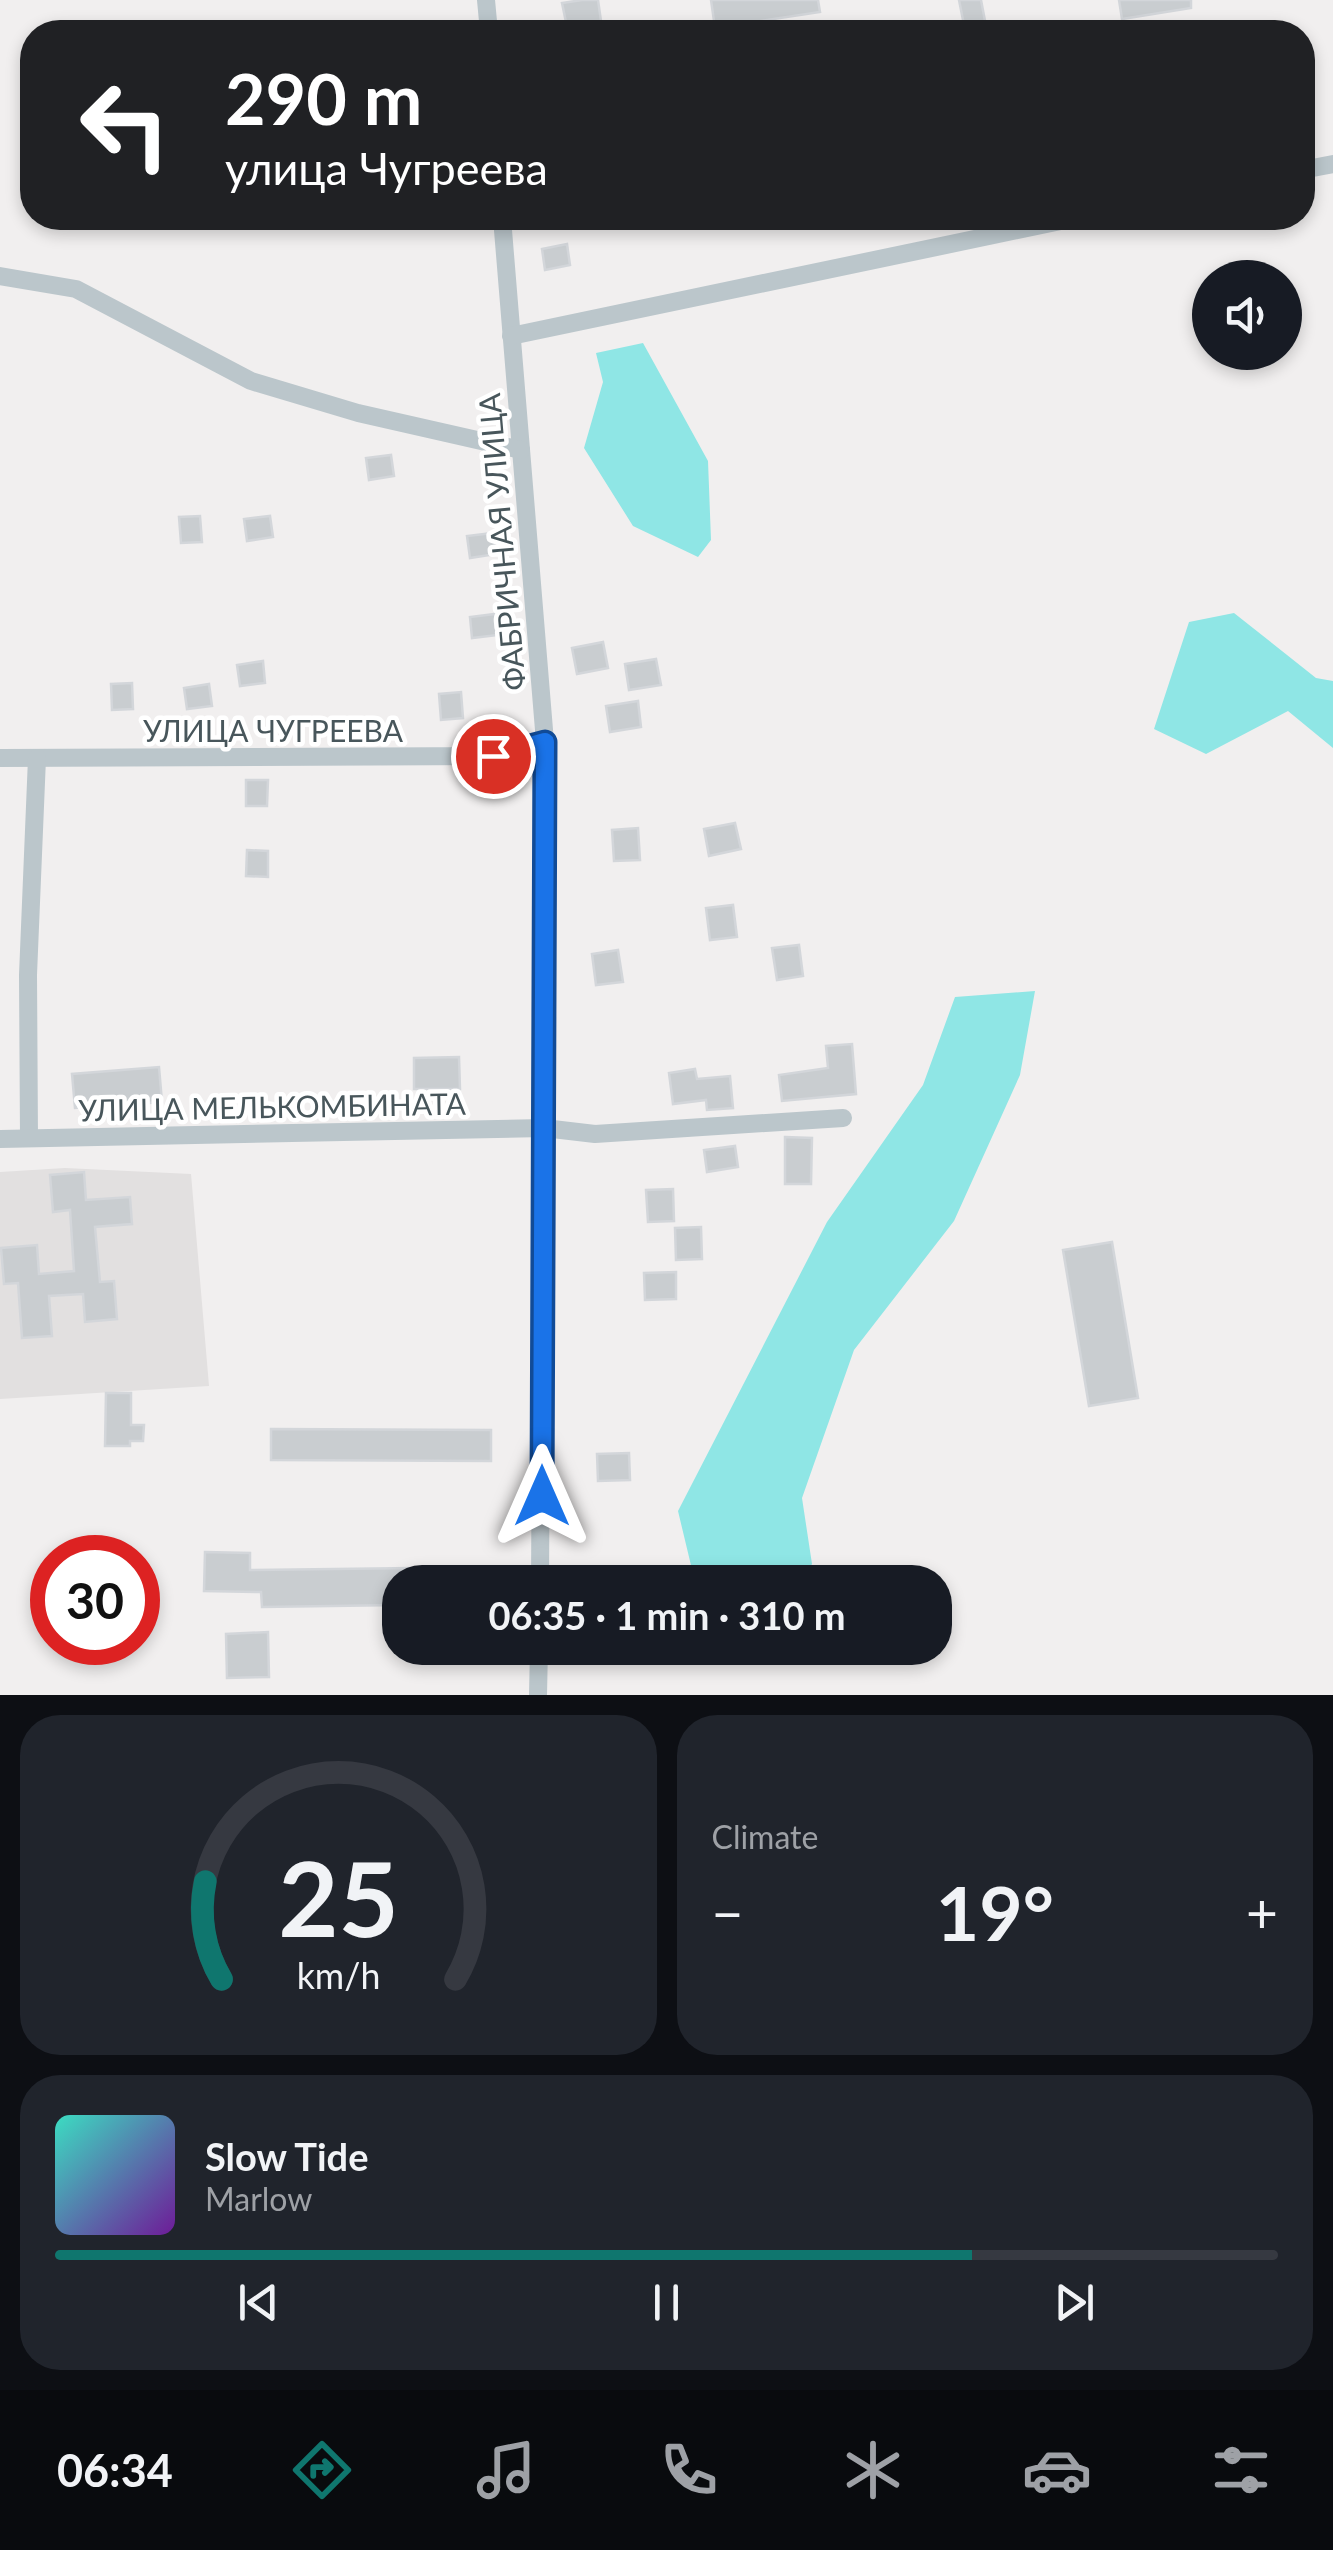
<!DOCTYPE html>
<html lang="en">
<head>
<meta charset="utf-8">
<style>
  body { margin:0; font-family:Lato,sans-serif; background:#20242c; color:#f1f3f6; height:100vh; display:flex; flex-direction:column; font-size:38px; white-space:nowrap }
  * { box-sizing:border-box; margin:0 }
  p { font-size:32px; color:#9ea1a6 }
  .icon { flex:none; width:55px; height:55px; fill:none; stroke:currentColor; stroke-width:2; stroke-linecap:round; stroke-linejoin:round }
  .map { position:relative; height:1695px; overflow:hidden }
  .panel { display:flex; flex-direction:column; gap:20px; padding:20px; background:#0d0f14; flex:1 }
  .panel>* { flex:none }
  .top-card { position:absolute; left:20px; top:20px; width:1295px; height:210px; border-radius:40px; box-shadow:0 5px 15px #0003; background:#202124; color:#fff; overflow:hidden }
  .fabs { position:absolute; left:1192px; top:260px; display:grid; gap:20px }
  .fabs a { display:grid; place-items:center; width:110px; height:110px; border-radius:50%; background:#171b24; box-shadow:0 5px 15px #0003; font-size:50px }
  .speed { position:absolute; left:30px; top:1535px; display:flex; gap:20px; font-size:50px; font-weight:700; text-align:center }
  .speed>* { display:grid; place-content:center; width:130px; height:130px; border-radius:50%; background:#171b24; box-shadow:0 5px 15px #0003; line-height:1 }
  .speed .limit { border:15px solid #d22; background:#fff; color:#111 }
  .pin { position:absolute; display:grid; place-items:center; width:85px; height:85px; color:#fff; margin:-42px; border:5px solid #fff; border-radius:50%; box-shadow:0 2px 10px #0007 }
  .me { position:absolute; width:110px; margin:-55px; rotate:0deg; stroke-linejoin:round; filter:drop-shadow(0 0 8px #0008) }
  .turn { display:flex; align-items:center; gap:35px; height:210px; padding:0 40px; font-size:45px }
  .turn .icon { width:130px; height:130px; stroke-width:2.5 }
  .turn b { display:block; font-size:70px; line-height:85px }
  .big { font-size:75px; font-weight:700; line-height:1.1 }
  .panel .widget { flex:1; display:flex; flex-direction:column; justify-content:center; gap:15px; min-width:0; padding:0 35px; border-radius:40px; background:#20242c }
  .panel .dial { align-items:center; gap:0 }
  .dial svg { height:260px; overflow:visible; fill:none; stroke:#363941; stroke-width:7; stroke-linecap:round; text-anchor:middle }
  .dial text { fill:#f1f3f6; stroke:none }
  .song { display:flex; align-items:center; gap:30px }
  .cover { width:120px; height:120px; border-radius:15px; background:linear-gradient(135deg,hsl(170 70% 55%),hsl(280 70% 35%)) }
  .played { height:10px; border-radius:5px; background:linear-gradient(90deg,#0f766e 75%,#363941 75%) }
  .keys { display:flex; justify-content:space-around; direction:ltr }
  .heat { display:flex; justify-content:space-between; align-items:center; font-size:55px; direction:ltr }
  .panel .tiles { flex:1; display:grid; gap:20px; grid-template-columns:1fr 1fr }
  .widget:last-child { grid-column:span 2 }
  .trip { position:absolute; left:382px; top:1565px; width:570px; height:100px; border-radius:40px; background:#171b24; box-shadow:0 5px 15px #0003; font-weight:700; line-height:100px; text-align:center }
  .dock { display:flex; height:160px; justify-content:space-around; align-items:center; background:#090b0e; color:#9ea1a6 }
  .dock .icon { width:70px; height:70px }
  .dock .selected { color:#0f766e }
  .dock b { font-size:45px; color:#f1f3f6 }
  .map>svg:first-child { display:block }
  .education { fill:#e2e0e0 }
  .water { fill:#8fe6e5 }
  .building { fill:#c9cdd0; stroke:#d3d6da; stroke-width:2.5 }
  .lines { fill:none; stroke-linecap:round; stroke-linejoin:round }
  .minor { stroke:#bbc6cb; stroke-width:18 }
  .route-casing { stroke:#114b97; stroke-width:25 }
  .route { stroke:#1a73e8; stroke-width:18 }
  .labels { text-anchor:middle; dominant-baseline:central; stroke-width:9; stroke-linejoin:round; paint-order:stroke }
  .street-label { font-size:30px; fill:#48565b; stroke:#fff }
</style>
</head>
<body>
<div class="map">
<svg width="1333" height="1695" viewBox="0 0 1333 1695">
  <rect width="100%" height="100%" fill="#f1efef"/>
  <polygon class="education" points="65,1168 191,1174 209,1386 0,1399 0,1172"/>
  <g class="water">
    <polygon points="643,343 708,461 711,540 698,557 633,526 584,448 603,382 596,353"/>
    <polygon points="1234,613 1316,678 1333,681 1333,748 1288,711 1206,754 1154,729 1189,622"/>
    <polygon points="1035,991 1020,1075 954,1221 854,1350 802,1498 812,1564 800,1582 695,1582 678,1511 827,1222 923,1085 955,997"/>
  </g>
  <g class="building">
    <polygon points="582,0 598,0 601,21 567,27 562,3"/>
    <polygon points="711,0 818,0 820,12 715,28"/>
    <polygon points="959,0 981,0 986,26 965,30"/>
    <polygon points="1119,0 1191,0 1191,8 1122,19"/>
    <polygon points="567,244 570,265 545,270 542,249"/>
    <polygon points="391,455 394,476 369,480 366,458"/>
    <polygon points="200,516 202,542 181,543 179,517"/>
    <polygon points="270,516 273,537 247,541 244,519"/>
    <polygon points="493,533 496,554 470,558 467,536"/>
    <polygon points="495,614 498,635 472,638 470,617"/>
    <polygon points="603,642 608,668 577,674 572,648"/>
    <polygon points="656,659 661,685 629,690 625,664"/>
    <polygon points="263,661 265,683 240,686 237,665"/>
    <polygon points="132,683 133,709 112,710 111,684"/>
    <polygon points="209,684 212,706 187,709 184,688"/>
    <polygon points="461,692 463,718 441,720 439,694"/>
    <polygon points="638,701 641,727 610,732 606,706"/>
    <polygon points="246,780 268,780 267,806 246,806"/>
    <polygon points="735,823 741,849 709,856 704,829"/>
    <polygon points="638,828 640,860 614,861 612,830"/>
    <polygon points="247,850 268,851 268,877 246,876"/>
    <polygon points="733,905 737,937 710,940 706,908"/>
    <polygon points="799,945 803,976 777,980 772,948"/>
    <polygon points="618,950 623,982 596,985 592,954"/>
    <polygon points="852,1044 856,1094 782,1101 779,1075 828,1068 826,1046"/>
    <polygon points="459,1057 460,1089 414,1089 414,1058"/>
    <polygon points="159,1067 162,1102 75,1108 72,1074"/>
    <polygon points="695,1069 697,1079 730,1076 733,1108 707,1110 706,1100 673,1104 669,1073"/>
    <polygon points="785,1137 812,1138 811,1184 785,1184"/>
    <polygon points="735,1146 738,1167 707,1172 704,1150"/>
    <polygon points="84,1172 86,1200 130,1197 132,1224 95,1227 100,1282 114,1281 117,1319 85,1322 83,1294 49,1296 52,1336 22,1338 18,1283 4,1284 1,1248 37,1245 39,1274 74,1271 70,1210 53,1212 50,1175"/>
    <polygon points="673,1189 674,1221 648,1222 646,1190"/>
    <polygon points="701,1227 702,1259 676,1260 675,1228"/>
    <polygon points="1112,1242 1138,1398 1089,1406 1063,1250"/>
    <polygon points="676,1272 676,1299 645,1300 644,1273"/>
    <polygon points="106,1393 131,1393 131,1425 144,1425 143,1441 130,1441 130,1446 105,1446"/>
    <polygon points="271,1429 491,1430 491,1461 271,1460"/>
    <polygon points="629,1453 630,1480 598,1481 597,1454"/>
    <polygon points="205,1552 250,1553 250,1570 413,1568 413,1582 400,1582 400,1605 262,1607 261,1592 204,1591"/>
    <polygon points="268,1632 269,1677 227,1678 226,1634"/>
  </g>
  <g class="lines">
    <g class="minor">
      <polyline points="486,0 489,32"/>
      <polyline points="1302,170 1333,164"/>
      <polyline points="502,218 545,742 540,1582"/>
      <polyline points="0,276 76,289 251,381 358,413 521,450"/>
      <polyline points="511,336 1075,218"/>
      <polyline points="0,758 493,756 545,742"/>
      <polyline points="29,1138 28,975 37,758"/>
      <polyline points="0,1139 544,1128 595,1134 843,1118"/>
      <polyline points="538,1695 539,1648"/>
    </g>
  </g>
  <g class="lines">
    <g class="route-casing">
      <polyline id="route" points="493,756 545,742 542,1496"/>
    </g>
    <use href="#route" class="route"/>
  </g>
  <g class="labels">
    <g class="street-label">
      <text transform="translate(501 542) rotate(-95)">ФАБРИЧНАЯ УЛИЦА</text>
      <text x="273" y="730">УЛИЦА ЧУГРЕЕВА</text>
      <text transform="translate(272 1106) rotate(-1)">УЛИЦА МЕЛЬКОМБИНАТА</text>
    </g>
  </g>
</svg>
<div class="fabs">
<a><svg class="icon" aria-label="sound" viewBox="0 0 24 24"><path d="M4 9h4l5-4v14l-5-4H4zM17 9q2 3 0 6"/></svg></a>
</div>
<div class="speed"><div class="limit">30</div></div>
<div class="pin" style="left:493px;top:756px;background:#d93025"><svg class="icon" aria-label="arrive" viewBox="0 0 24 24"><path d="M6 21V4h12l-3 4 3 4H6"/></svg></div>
<svg class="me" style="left:542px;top:1496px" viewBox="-20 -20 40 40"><path d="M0-17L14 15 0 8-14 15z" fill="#1a73e8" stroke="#fff" stroke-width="4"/></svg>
<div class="trip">06:35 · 1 min · 310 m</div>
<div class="top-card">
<div class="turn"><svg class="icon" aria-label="left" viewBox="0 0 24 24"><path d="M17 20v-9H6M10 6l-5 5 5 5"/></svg><div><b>290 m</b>улица Чугреева</div></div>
</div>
</div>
<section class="panel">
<div class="tiles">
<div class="widget dial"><svg viewBox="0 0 100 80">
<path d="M14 69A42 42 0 1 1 86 69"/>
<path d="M14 69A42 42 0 0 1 9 39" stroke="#0f766e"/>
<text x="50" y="56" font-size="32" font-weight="700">25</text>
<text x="50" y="72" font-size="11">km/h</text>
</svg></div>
<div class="widget"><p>Climate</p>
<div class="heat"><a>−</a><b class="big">19°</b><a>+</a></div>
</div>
<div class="widget">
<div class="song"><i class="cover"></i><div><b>Slow Tide</b><p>Marlow</p></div></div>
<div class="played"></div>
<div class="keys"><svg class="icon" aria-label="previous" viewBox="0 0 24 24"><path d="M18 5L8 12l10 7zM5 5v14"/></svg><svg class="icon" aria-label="pause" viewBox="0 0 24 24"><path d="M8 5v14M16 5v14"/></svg><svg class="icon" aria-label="next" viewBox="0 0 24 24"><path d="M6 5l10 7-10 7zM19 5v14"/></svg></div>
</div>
</div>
</section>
<nav class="dock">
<b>06:34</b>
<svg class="icon selected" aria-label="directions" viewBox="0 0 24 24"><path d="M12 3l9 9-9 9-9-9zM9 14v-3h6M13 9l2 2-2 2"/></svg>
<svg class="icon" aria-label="music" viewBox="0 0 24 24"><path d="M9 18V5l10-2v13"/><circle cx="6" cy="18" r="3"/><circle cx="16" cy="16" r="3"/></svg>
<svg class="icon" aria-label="phone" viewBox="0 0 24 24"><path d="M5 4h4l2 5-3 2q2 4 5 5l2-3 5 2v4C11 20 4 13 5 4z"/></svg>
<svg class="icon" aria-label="climate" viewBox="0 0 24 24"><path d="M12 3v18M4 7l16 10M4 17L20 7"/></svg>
<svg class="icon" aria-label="car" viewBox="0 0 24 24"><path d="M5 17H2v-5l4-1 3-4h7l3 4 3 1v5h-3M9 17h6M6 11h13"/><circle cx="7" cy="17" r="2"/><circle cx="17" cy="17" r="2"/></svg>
<svg class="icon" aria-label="filters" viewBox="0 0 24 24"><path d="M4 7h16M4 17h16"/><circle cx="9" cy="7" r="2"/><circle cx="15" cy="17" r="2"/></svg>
</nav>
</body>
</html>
